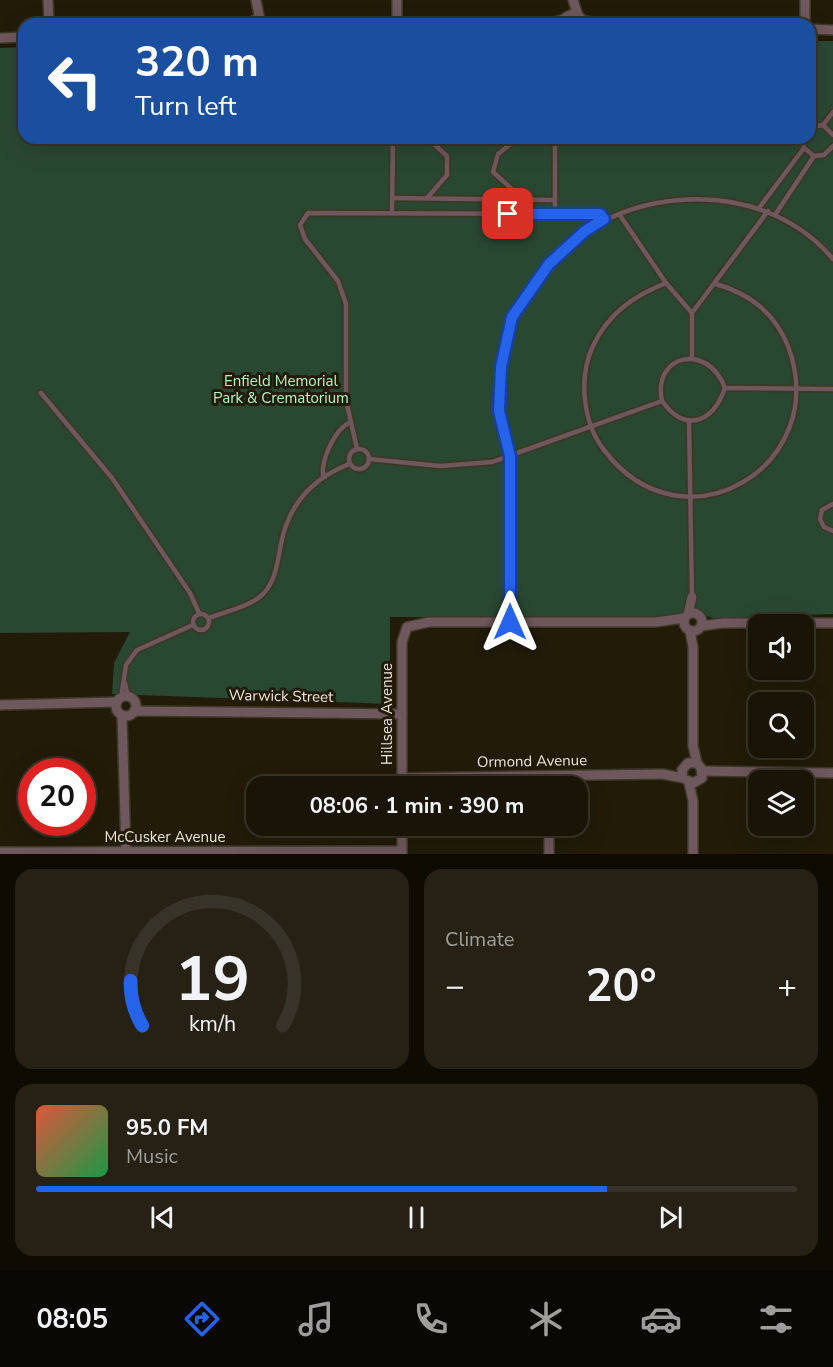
<!DOCTYPE html>
<html lang="en">
<head>
<meta charset="utf-8">
<style>
  body { margin:0; font-family:"Nunito Sans",sans-serif; background:#262114; color:#f1f3f6; height:100vh; display:flex; flex-direction:column; font-size:22px; white-space:nowrap }
  * { box-sizing:border-box; margin:0 }
  p { font-size:20px; color:#9f9e9b }
  .icon { flex:none; width:33px; height:33px; fill:none; stroke:currentColor; stroke-width:2; stroke-linecap:round; stroke-linejoin:round }
  .map { position:relative; height:854px; overflow:hidden }
  .panel { display:flex; flex-direction:column; gap:15px; padding:15px; background:#0e0b03; flex:1 }
  .panel>* { flex:none }
  .banner { position:absolute; left:18px; top:18px; width:798px; height:126px; border-radius:18px; box-shadow:0 6px 24px #0002,0 0 0 2px #373328; background:#1a4fa0; color:#fff; overflow:hidden }
  .fabs { position:absolute; left:748px; top:614px; display:grid; gap:12px }
  .fabs a { display:grid; place-items:center; width:66px; height:66px; border-radius:12px; background:#191406; box-shadow:0 6px 24px #0002,0 0 0 2px #373328; font-size:30px }
  .speed { position:absolute; left:18px; top:758px; display:flex; gap:12px; font-size:30px; font-weight:700; text-align:center }
  .speed>* { display:grid; place-content:center; width:78px; height:78px; border-radius:50%; background:#191406; box-shadow:0 6px 24px #0002,0 0 0 2px #373328; line-height:1 }
  .speed .limit { border:9px solid #d22; background:#fff; color:#111 }
  .pin { position:absolute; display:grid; place-items:center; width:51px; height:51px; color:#fff; margin:-26px; border-radius:12px; box-shadow:0 3px 9px #0006 }
  .me { position:absolute; width:66px; margin:-33px; rotate:0deg; stroke-linejoin:round; filter:drop-shadow(0 0 4px #0008) }
  .turn { display:flex; align-items:center; gap:21px; height:126px; padding:0 18px; font-size:27px }
  .turn .icon { width:78px; height:78px; stroke-width:2.5 }
  .turn b { display:block; font-size:42px; line-height:51px }
  .big { font-size:45px; font-weight:700; line-height:1.1 }
  .panel .card { flex:1; display:flex; flex-direction:column; justify-content:center; gap:9px; min-width:0; padding:0 21px; border-radius:18px; background:#262114 }
  .panel .dial { align-items:center; gap:0 }
  .dial svg { height:156px; overflow:visible; fill:none; stroke:#373328; stroke-width:7; stroke-linecap:round; text-anchor:middle }
  .dial text { fill:#f1f3f6; stroke:none }
  .song { display:flex; align-items:center; gap:18px }
  .cover { width:72px; height:72px; border-radius:9px; background:linear-gradient(135deg,hsl(10 70% 55%),hsl(140 70% 35%)) }
  .played { height:6px; border-radius:3px; background:linear-gradient(90deg,#2563eb 75%,#373328 75%) }
  .keys { display:flex; justify-content:space-around; direction:ltr }
  .heat { display:flex; justify-content:space-between; align-items:center; font-size:33px; direction:ltr }
  .panel .tiles { flex:1; display:grid; gap:15px; grid-template-columns:1fr 1fr }
  .card:last-child { grid-column:span 2 }
  .trip { position:absolute; left:246px; top:776px; width:342px; height:60px; border-radius:18px; background:#191406; box-shadow:0 6px 24px #0002,0 0 0 2px #373328; font-weight:700; line-height:60px; text-align:center }
  .dock { display:flex; height:96px; justify-content:space-around; align-items:center; background:#0a0802; color:#9f9e9b }
  .dock .icon { width:42px; height:42px }
  .dock .active { color:#2563eb }
  .dock b { font-size:27px; color:#f1f3f6 }
  .map>svg:first-child { display:block }
  .green { fill:#294832 }
  .lines { fill:none; stroke-linecap:round; stroke-linejoin:round }
  .service-casing { stroke:#3d3826; stroke-width:8 }
  .minor-casing { stroke:#3d3826; stroke-width:12 }
  .service { stroke:#6e575d; stroke-width:4.5 }
  .minor { stroke:#6e575d; stroke-width:9 }
  .route-casing { stroke:#184099; stroke-width:15 }
  .route { stroke:#2563eb; stroke-width:10 }
  .labels { text-anchor:middle; dominant-baseline:central; stroke-width:6; stroke-linejoin:round; paint-order:stroke }
  .park-label { font-size:15px; fill:#aff6c2; stroke:#211b08 }
  .street-label { font-size:15px; fill:#ebe7db; stroke:#211b08 }
</style>
</head>
<body>
<div class="map">
<svg width="833" height="854" viewBox="0 0 833 854">
  <rect width="100%" height="100%" fill="#211b08"/>
  <polygon class="green" points="810,41 833,41 833,614 713,618 689,610 666,619 390,617 390,704 112,694 114,663 130,632 0,633 0,48 24,47 24,138 810,138"/>
  <g class="lines">
    <g class="service-casing">
      <g id="service">
        <polyline points="823,125 833,112"/>
        <polyline points="810,127 823,125 833,135"/>
        <polyline points="518,138 498,154 493,172 523,199"/>
        <polyline points="802,138 804,148 814,156 824,155 833,146"/>
        <polyline points="392,198 555,200"/>
        <polyline points="427,198 447,175 447,156 427,138"/>
        <polyline points="759,208 804,148"/>
        <polyline points="392,213 393,138"/>
        <polyline points="555,214 555,138"/>
        <polyline points="619,214 666,283 692,313 768,211"/>
        <polyline points="775,215 814,156"/>
        <path d="M666 283C633 296 608 314 593 346 578 378 583 423 604 450 683 555 833 466 788 346 774 312 750 294 716 284"/>
        <polyline points="692,359 692,313"/>
        <polyline points="725,388 833,389"/>
        <polyline points="41,393 112,478 190,593 199,613"/>
        <polyline points="689,420 692,597"/>
        <circle cx="359" cy="459" r="10"/>
        <polyline points="357,449 346,400 346,304 338,281 305,239 300,225 308,213 600,214 604,219"/>
        <path d="M369 459 440 466 492 462 662 401C652 354 708 342 725 388 713 422 686 434 662 401"/>
        <path d="M323 476C321 460 335 428 351 422"/>
        <polyline points="833,504 822,510 820,519 824,527 833,531"/>
        <circle cx="201" cy="622" r="8"/>
        <path d="M209 618C224 612 244 608 257 599 282 582 276 547 287 523 299 493 320 476 349 464"/>
        <path d="M510 622C510 568 513 513 510 459 509 443 500 427 499 410 497 389 503 336 512 316 516 307 524 299 530 290 568 236 612 206 679 200 737 195 795 214 833 259"/>
        <polyline points="125,683 128,697"/>
        <polyline points="121,698 126,665 137,650 193,625"/>
      </g>
    </g>
    <g class="minor-casing">
      <g id="minor">
        <polyline points="48,0 49,24"/>
        <polyline points="256,0 260,20"/>
        <polyline points="573,0 578,15"/>
        <polyline points="805,0 805,24"/>
        <polyline points="582,20 601,24"/>
        <polyline points="248,24 256,19 265,24"/>
        <polyline points="397,24 397,0"/>
        <polyline points="548,24 564,19"/>
        <polyline points="563,24 566,17 572,14 581,18 583,24"/>
        <polyline points="810,29 833,30"/>
        <polyline points="0,38 24,37"/>
        <circle cx="693" cy="622" r="9"/>
        <polyline points="688,614 692,597"/>
        <polyline points="701,626 723,623 833,623"/>
        <polyline points="690,631 693,647 693,746 697,763"/>
        <circle cx="126" cy="706" r="10"/>
        <polyline points="0,705 117,702"/>
        <polyline points="134,711 402,714"/>
        <polyline points="122,715 126,854"/>
        <polyline points="703,771 833,773"/>
        <polyline points="402,778 662,774 683,778 693,783 702,778 701,768 697,763 688,763 682,770 683,778"/>
        <polyline points="689,783 693,801 693,854"/>
        <polyline points="402,786 402,642 407,627 429,622 656,622 684,618"/>
        <polyline points="549,825 549,854"/>
        <polyline points="0,852 402,851"/>
        <polyline points="402,854 402,825"/>
      </g>
    </g>
    <use href="#service" class="service"/>
    <use href="#minor" class="minor"/>
  </g>
  <g class="lines">
    <g class="route-casing">
      <polyline id="route" points="508,214 600,214 604,219 585,231 549,264 512,317 501,367 499,411 510,456 510,622"/>
    </g>
    <use href="#route" class="route"/>
  </g>
  <g class="labels">
    <g class="park-label">
      <text x="281" y="381">Enfield Memorial<tspan x="281" dy="17">Park &amp; Crematorium</tspan></text>
    </g>
    <g class="street-label">
      <text transform="translate(281 696) rotate(1)">Warwick Street</text>
      <text transform="translate(387 714) rotate(-90)">Hillsea Avenue</text>
      <text transform="translate(532 761) rotate(-1)">Ormond Avenue</text>
      <text x="165" y="837">McCusker Avenue</text>
    </g>
  </g>
</svg>
<div class="fabs">
<a><svg class="icon" aria-label="sound" viewBox="0 0 24 24"><path d="M4 9h4l5-4v14l-5-4H4zM17 9q2 3 0 6"/></svg></a>
<a><svg class="icon" aria-label="search" viewBox="0 0 24 24"><circle cx="10" cy="10" r="6"/><path d="M15 15l6 6"/></svg></a>
<a><svg class="icon" aria-label="layers" viewBox="0 0 24 24"><path d="M12 4l9 5-9 5-9-5zM3 14l9 5 9-5"/></svg></a>
</div>
<div class="speed"><div class="limit">20</div></div>
<div class="pin" style="left:508px;top:214px;background:#d93025"><svg class="icon" aria-label="arrive" viewBox="0 0 24 24"><path d="M6 21V4h12l-3 4 3 4H6"/></svg></div>
<svg class="me" style="left:510px;top:622px" viewBox="-20 -20 40 40"><path d="M0-17L14 15 0 8-14 15z" fill="#2563eb" stroke="#fff" stroke-width="4"/></svg>
<div class="trip">08:06 · 1 min · 390 m</div>
<div class="banner">
<div class="turn"><svg class="icon" aria-label="left" viewBox="0 0 24 24"><path d="M17 20v-9H6M10 6l-5 5 5 5"/></svg><div><b>320 m</b>Turn left</div></div>
</div>
</div>
<section class="panel">
<div class="tiles">
<div class="card dial"><svg viewBox="0 0 100 80">
<path d="M14 69A42 42 0 1 1 86 69"/>
<path d="M14 69A42 42 0 0 1 8 46" stroke="#2563eb"/>
<text x="50" y="56" font-size="32" font-weight="700">19</text>
<text x="50" y="72" font-size="11">km/h</text>
</svg></div>
<div class="card"><p>Climate</p>
<div class="heat"><a>−</a><b class="big">20°</b><a>+</a></div>
</div>
<div class="card">
<div class="song"><i class="cover"></i><div><b>95.0 FM</b><p>Music</p></div></div>
<div class="played"></div>
<div class="keys"><svg class="icon" aria-label="previous" viewBox="0 0 24 24"><path d="M18 5L8 12l10 7zM5 5v14"/></svg><svg class="icon" aria-label="pause" viewBox="0 0 24 24"><path d="M8 5v14M16 5v14"/></svg><svg class="icon" aria-label="next" viewBox="0 0 24 24"><path d="M6 5l10 7-10 7zM19 5v14"/></svg></div>
</div>
</div>
</section>
<nav class="dock">
<b>08:05</b>
<svg class="icon active" aria-label="directions" viewBox="0 0 24 24"><path d="M12 3l9 9-9 9-9-9zM9 14v-3h6M13 9l2 2-2 2"/></svg>
<svg class="icon" aria-label="music" viewBox="0 0 24 24"><path d="M9 18V5l10-2v13"/><circle cx="6" cy="18" r="3"/><circle cx="16" cy="16" r="3"/></svg>
<svg class="icon" aria-label="phone" viewBox="0 0 24 24"><path d="M5 4h4l2 5-3 2q2 4 5 5l2-3 5 2v4C11 20 4 13 5 4z"/></svg>
<svg class="icon" aria-label="climate" viewBox="0 0 24 24"><path d="M12 3v18M4 7l16 10M4 17L20 7"/></svg>
<svg class="icon" aria-label="car" viewBox="0 0 24 24"><path d="M5 17H2v-5l4-1 3-4h7l3 4 3 1v5h-3M9 17h6M6 11h13"/><circle cx="7" cy="17" r="2"/><circle cx="17" cy="17" r="2"/></svg>
<svg class="icon" aria-label="filters" viewBox="0 0 24 24"><path d="M4 7h16M4 17h16"/><circle cx="9" cy="7" r="2"/><circle cx="15" cy="17" r="2"/></svg>
</nav>
</body>
</html>
